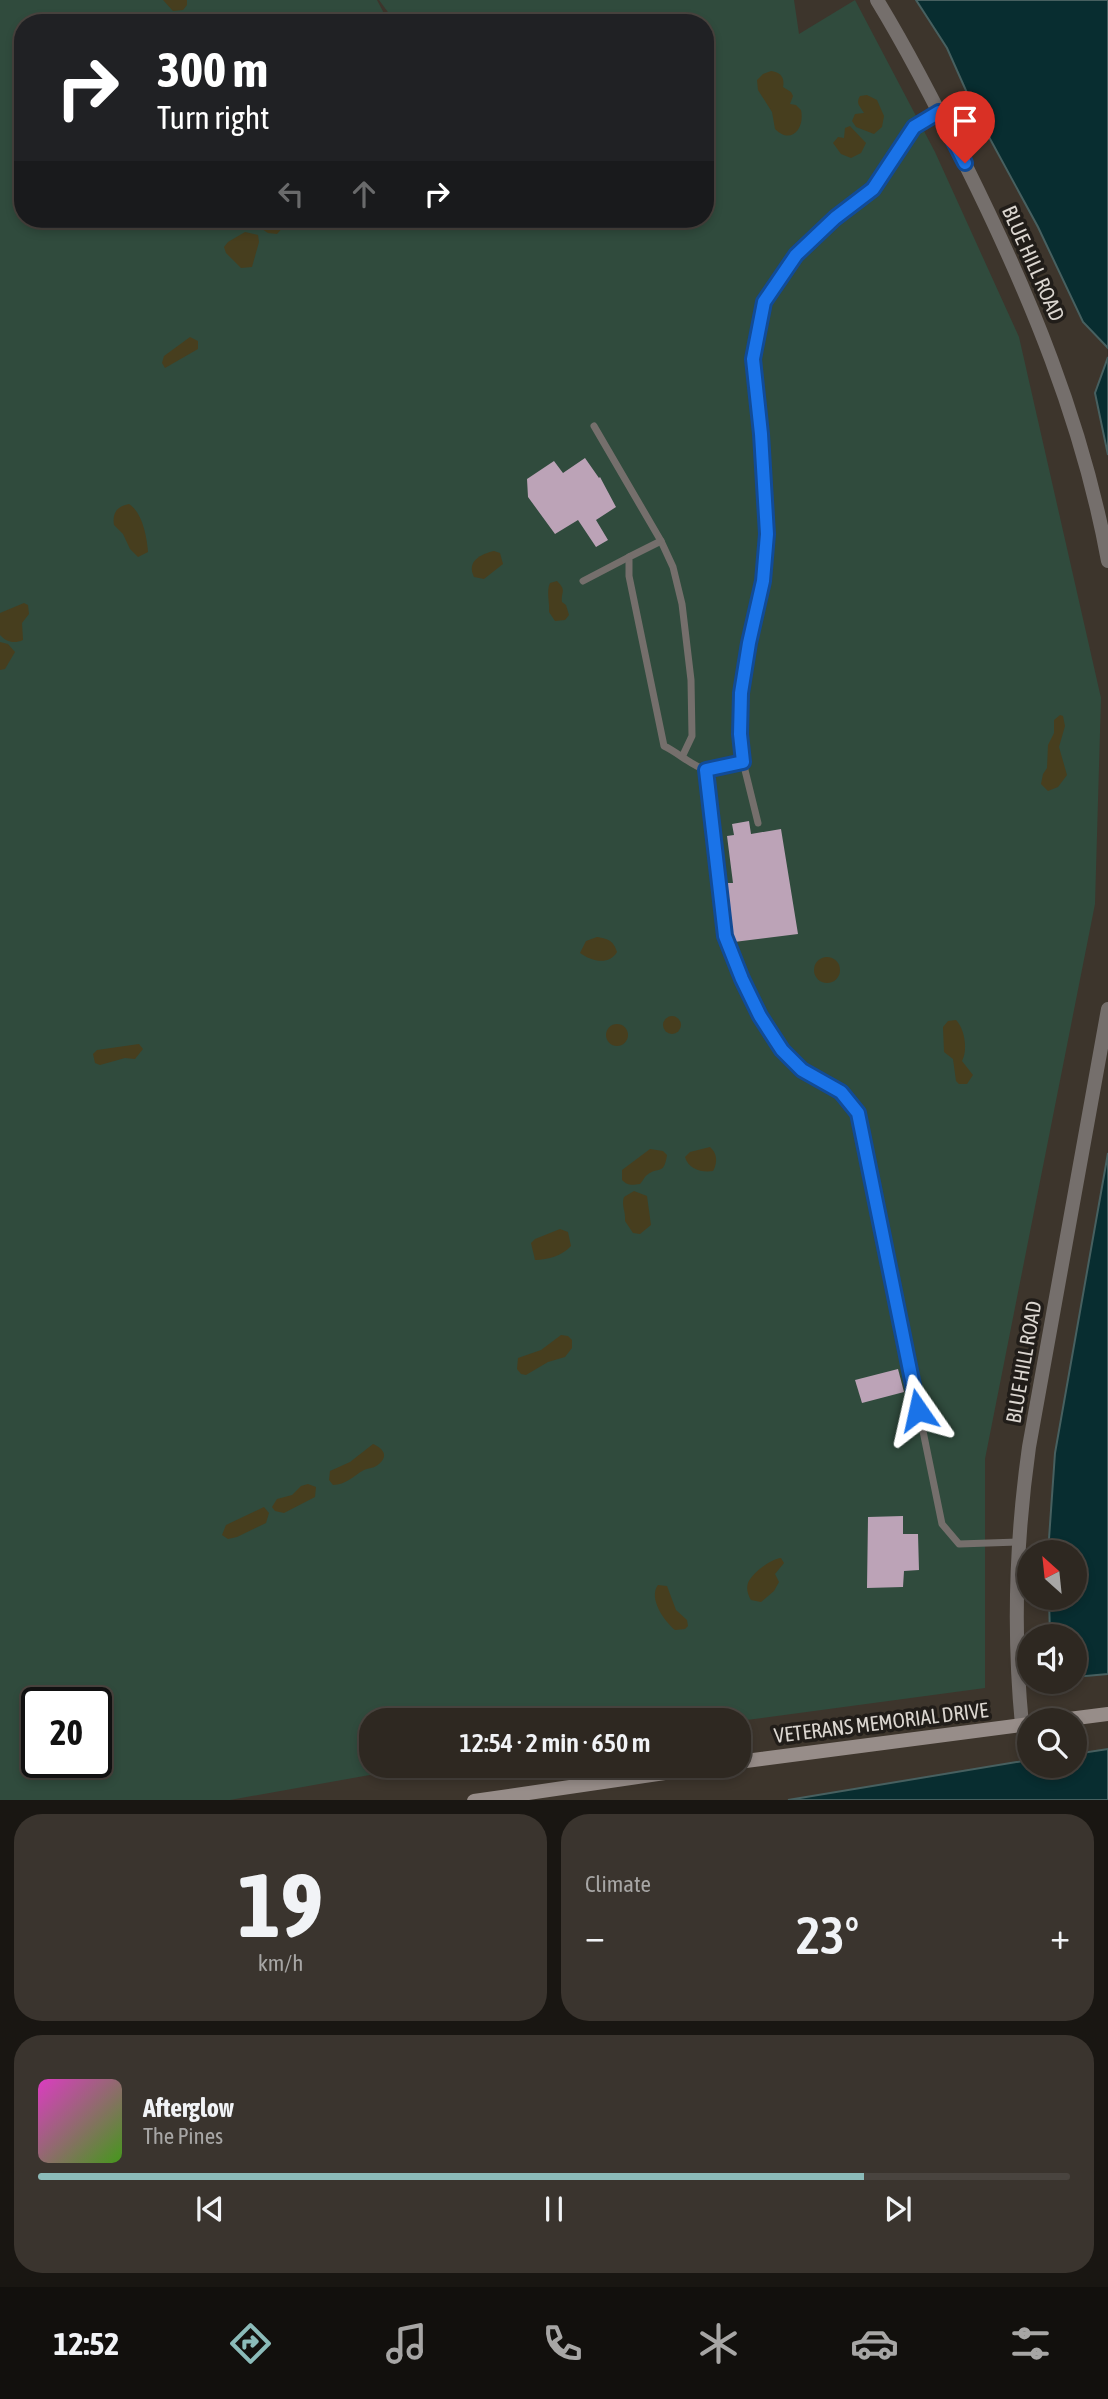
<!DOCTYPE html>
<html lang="en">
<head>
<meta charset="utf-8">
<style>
  body { margin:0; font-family:"Asap Condensed",sans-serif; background:#3a342e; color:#f1f3f6; height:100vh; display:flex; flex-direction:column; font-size:26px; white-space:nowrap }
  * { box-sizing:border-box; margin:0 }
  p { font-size:23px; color:#a7a6a5 }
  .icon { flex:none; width:38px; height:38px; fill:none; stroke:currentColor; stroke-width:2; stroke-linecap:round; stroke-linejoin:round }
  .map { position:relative; height:1800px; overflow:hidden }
  .sheet { display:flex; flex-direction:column; gap:14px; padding:14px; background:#191612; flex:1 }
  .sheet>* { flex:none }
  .hud { position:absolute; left:14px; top:14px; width:700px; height:214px; border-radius:28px; box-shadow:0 4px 10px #0003,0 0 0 2px #49443f; background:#202124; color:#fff; overflow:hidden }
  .needle { width:46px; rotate:333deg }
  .buttons { position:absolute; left:1017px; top:1540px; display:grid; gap:14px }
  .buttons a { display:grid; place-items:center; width:70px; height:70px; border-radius:50%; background:#2e2821; box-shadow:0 4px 10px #0003,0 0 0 2px #49443f; font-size:35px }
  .speed { position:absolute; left:21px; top:1687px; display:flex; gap:14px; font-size:35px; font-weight:700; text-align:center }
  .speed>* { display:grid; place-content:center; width:91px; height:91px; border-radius:50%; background:#2e2821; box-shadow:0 4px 10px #0003,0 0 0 2px #49443f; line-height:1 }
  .speed .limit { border:4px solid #111; border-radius:10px; background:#fff; color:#111 }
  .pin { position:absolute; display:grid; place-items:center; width:60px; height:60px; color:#fff; margin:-72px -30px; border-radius:50% 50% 50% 0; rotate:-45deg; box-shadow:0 0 7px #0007 }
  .pin .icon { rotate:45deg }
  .me { position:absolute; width:77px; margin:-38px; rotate:349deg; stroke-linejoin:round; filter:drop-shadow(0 0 5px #0008) }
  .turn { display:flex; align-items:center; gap:24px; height:147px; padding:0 28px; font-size:32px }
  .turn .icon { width:91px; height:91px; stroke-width:2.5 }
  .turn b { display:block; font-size:49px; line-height:60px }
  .lanes { display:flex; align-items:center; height:66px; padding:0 28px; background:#0003; justify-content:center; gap:35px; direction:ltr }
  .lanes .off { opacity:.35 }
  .big { font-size:52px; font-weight:600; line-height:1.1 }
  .sheet .widget { flex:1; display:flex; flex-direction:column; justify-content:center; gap:10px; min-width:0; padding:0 24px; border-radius:28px; background:#3a342e }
  .sheet .dial { align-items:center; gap:0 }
  .dial b { font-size:91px; line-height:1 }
  .song { display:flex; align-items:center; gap:21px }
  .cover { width:84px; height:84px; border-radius:10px; background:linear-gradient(135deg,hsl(310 70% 55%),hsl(100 70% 35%)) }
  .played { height:7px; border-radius:4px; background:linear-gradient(90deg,#8bbbb9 80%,#49443f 80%) }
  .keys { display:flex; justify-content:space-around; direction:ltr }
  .heat { display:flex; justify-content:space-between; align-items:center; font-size:38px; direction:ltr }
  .sheet .tiles { flex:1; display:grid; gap:14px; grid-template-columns:1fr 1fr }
  .widget:last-child { grid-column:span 2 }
  .trip { position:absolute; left:359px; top:1708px; width:392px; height:70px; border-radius:28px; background:#2e2821; box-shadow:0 4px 10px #0003,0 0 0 2px #49443f; font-weight:600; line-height:70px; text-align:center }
  .menu { display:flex; height:112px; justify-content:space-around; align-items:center; background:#12100d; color:#a7a6a5 }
  .menu .icon { width:49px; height:49px }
  .menu .current { color:#8bbbb9 }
  .menu b { font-size:32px; color:#f1f3f6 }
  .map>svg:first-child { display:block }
  .green { fill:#304b3d; fill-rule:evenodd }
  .sand { fill:#473e1e }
  .water { fill:#082d30; stroke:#476060; stroke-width:2 }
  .building { fill:#bca3b7 }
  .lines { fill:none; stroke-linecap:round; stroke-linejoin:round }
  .service { stroke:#756f6c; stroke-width:7 }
  .tertiary { stroke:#756f6c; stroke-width:14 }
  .secondary { stroke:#978d89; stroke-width:14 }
  .route-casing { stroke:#114b97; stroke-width:18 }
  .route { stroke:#1a73e8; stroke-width:12 }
  .labels { text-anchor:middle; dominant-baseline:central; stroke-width:7; stroke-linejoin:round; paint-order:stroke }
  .street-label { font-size:21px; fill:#dbd6d0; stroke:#211d19 }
</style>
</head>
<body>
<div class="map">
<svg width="1108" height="1801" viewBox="0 0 1108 1801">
  <rect width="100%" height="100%" fill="#3d352c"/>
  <path class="green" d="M0 0H377L389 23H23V219H486L489 224 493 222V219H705V23H396L379 0H794L799 34 855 0 935 152 1019 337 1101 698 1095 904 985 1459V1688L739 1721 371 1720V1766H420L230 1800 0 1801ZM37 1703H96V1762H37Z"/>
  <g class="sand">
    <polygon points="163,0 187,0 187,5 183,10 173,11"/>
    <path d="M771 71C780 72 785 77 783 87L791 92 793 96 790 104 796 105 801 110C805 129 791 145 775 129L772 112 758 90 757 80 763 74Z"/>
    <path d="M867 95 877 100 884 116 882 127 874 134 856 127 852 121 855 114 864 113C861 107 855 104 860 96Z"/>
    <polygon points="850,126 866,143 861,153 851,158 841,154 833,143 838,137 844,138 845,128"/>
    <polygon points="265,219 287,219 286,224 277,234 268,233 262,229 262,224"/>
    <polygon points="245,232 258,235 259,242 252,267 241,268 226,253 224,247 228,242"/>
    <polygon points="190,337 198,341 198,349 165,368 162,363 164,356"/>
    <path d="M129 504C142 512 147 536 148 552L138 557 130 549 123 534 114 525C112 513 117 506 129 504Z"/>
    <path d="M494 551 500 553 503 564 484 579 474 577C466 561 481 554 494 551Z"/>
    <path d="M557 581C567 591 561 591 562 602L566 605 569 615 565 620 555 621 549 612C550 603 546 591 550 583Z"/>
    <path d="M24 603 28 605 29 614 22 623 23 640C14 644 6 642 0 635V613Z"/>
    <polygon points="0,642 8,644 15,652 5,669 0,670"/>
    <polygon points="1060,715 1063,716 1065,726 1059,747 1067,775 1058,787 1048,791 1041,784 1043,774 1047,768 1048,745 1054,733 1054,720"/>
    <path d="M597 937C608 939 613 940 617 952 609 966 591 961 580 953L586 941Z"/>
    <circle cx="827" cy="970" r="13"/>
    <circle cx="672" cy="1025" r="9"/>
    <path d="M956 1020C965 1029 968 1051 962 1061L973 1075 967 1084H959L956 1081 953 1059 944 1052 943 1027 948 1021Z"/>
    <circle cx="617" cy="1035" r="11"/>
    <polygon points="139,1044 143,1049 135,1059 125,1058 100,1065 95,1063 93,1054 97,1050"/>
    <path d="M710 1147C717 1153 718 1162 713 1171 702 1173 688 1169 685 1157L690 1152Z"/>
    <path d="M650 1149 663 1151 667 1155C664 1176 658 1166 647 1175 644 1177 643 1181 640 1184 632 1185 628 1186 622 1180V1170Z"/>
    <path d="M634 1191 647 1196 651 1225 640 1234 633 1233 625 1221C626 1212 621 1205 624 1197Z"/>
    <path d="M560 1229 568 1232 571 1246C563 1255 548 1260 535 1260L531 1243 535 1239Z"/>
    <polygon points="561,1335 568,1336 572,1340 572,1348 565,1357 548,1362 526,1375 521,1374 517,1369 518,1358 541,1350"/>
    <path d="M373 1444C383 1448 389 1456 379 1464 375 1468 369 1468 364 1470 353 1476 346 1485 333 1485L329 1480 330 1471 350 1462Z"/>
    <polygon points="308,1484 316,1487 315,1497 284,1513 275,1511 272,1507 277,1499 292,1495 301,1486"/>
    <polygon points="264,1507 269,1513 266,1523 237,1537 228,1539 222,1535 226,1525"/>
    <path d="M781 1558 784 1563 775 1574 779 1582 774 1591 761 1602 751 1600C748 1595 746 1589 748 1583 752 1573 771 1559 781 1558Z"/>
    <path d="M658 1585 667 1586 676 1610 687 1620 688 1626 685 1629 675 1630C664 1621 648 1598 658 1585Z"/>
  </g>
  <g class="water">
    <polygon points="916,0 1108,0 1108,348 1083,322 1038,227 976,113 947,48"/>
    <polygon points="1108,357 1108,455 1095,393"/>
    <polygon points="1108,1153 1108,1674 1075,1677 1074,1636 1050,1636 1049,1598 1074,1598 1074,1552 1049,1552 1049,1539 1055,1453"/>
    <polygon points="1108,1749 1108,1800 788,1800 1029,1760 1029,1766 1074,1766 1075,1754"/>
  </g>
  <g class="building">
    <polygon points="585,458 599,478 600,477 616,507 596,520 608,540 596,547 578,520 555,534 528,497 527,479 554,461 563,473"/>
    <polygon points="749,821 751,834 781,829 798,934 734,942 727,883 733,883 727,836 734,835 732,824"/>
    <polygon points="898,1369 904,1392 862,1403 855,1380"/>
    <polygon points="903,1516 903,1534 918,1534 919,1570 904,1571 903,1587 867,1588 868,1517"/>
  </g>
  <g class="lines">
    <g class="service">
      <polyline points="594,426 661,541 673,567 682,604 691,680 692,736 683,755"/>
      <path d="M661 541 629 557V576L664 746C679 753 690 765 706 770"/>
      <polyline points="583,581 629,557"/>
      <polyline points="743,762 706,770 725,936 742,979 760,1015 782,1050 802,1070 841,1092 858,1113 942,1524 959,1544 1018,1542"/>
      <polyline points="758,823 743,762 740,734 741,693 749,643 763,581 767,534 761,434 753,359 764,302 796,255 835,218 873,189 914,126 939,113"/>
    </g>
    <g class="tertiary">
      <path d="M877 0C910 54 939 111 967 168 1029 293 1083 423 1108 561"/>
      <path d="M1022 1725C1013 1633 1016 1539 1029 1447L1108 1009"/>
    </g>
    <g class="secondary">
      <polyline points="1061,1720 1108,1714"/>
      <polyline points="738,1762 1029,1724"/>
      <polyline points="474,1801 713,1766"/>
    </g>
  </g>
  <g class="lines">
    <g class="route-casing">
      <polyline id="route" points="918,1410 858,1113 841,1092 802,1070 782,1050 760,1016 742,979 725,936 706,770 743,762 740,734 741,693 749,643 763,581 767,534 761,434 753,359 764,302 796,255 835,218 873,189 914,127 939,112 965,163"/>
    </g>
    <use href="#route" class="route"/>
  </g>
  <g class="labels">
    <g class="street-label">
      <text transform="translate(1034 263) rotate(66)">BLUE HILL ROAD</text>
      <text transform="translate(1023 1362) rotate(-80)">BLUE HILL ROAD</text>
      <text transform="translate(881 1722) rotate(-7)">VETERANS MEMORIAL DRIVE</text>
    </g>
  </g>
</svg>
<div class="buttons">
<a><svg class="needle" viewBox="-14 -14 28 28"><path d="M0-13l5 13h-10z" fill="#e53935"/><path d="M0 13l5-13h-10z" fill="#a7a6a5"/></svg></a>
<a><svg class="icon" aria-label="sound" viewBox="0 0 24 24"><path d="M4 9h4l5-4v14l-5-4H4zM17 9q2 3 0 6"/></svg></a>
<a><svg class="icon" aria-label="search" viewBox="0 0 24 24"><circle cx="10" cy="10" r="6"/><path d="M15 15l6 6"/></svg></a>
</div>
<div class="speed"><div class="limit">20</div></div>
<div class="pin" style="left:965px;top:163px;background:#d93025"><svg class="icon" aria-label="arrive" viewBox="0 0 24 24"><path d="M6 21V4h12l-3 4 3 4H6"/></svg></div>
<svg class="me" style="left:918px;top:1410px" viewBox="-20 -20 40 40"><path d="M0-17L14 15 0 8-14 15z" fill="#1a73e8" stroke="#fff" stroke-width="4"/></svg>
<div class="trip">12:54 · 2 min · 650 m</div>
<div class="hud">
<div class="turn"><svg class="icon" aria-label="right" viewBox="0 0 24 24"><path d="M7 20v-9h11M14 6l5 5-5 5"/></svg><div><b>300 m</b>Turn right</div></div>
<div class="lanes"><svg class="icon off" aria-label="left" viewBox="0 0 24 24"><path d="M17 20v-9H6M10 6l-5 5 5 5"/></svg><svg class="icon off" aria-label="ahead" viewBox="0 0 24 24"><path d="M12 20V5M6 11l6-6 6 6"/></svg><svg class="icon" aria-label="right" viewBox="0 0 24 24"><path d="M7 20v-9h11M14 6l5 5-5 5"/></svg></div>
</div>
</div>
<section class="sheet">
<div class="tiles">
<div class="widget dial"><b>19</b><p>km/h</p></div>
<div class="widget"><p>Climate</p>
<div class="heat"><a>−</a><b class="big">23°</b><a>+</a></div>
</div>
<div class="widget">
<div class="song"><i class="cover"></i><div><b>Afterglow</b><p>The Pines</p></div></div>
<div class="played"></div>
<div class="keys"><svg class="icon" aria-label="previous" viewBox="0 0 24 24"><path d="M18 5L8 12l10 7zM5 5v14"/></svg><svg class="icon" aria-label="pause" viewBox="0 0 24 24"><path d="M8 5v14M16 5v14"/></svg><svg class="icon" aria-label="next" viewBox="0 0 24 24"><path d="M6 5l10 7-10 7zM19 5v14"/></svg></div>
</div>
</div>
</section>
<nav class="menu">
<b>12:52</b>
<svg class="icon current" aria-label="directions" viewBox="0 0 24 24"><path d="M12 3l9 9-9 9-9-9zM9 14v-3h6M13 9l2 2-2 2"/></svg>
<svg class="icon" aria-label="music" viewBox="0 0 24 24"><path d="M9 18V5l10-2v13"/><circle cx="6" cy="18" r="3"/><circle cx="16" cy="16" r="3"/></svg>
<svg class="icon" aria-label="phone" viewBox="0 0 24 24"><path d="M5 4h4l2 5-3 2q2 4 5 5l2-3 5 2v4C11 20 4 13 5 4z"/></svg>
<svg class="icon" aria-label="climate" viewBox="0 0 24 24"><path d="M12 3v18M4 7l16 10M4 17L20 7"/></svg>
<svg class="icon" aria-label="car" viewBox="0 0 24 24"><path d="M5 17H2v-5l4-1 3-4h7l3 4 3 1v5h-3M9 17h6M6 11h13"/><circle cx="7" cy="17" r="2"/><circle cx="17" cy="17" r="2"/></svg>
<svg class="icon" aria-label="filters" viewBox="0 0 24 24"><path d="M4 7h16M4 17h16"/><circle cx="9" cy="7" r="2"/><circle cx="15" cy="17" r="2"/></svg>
</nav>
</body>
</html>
